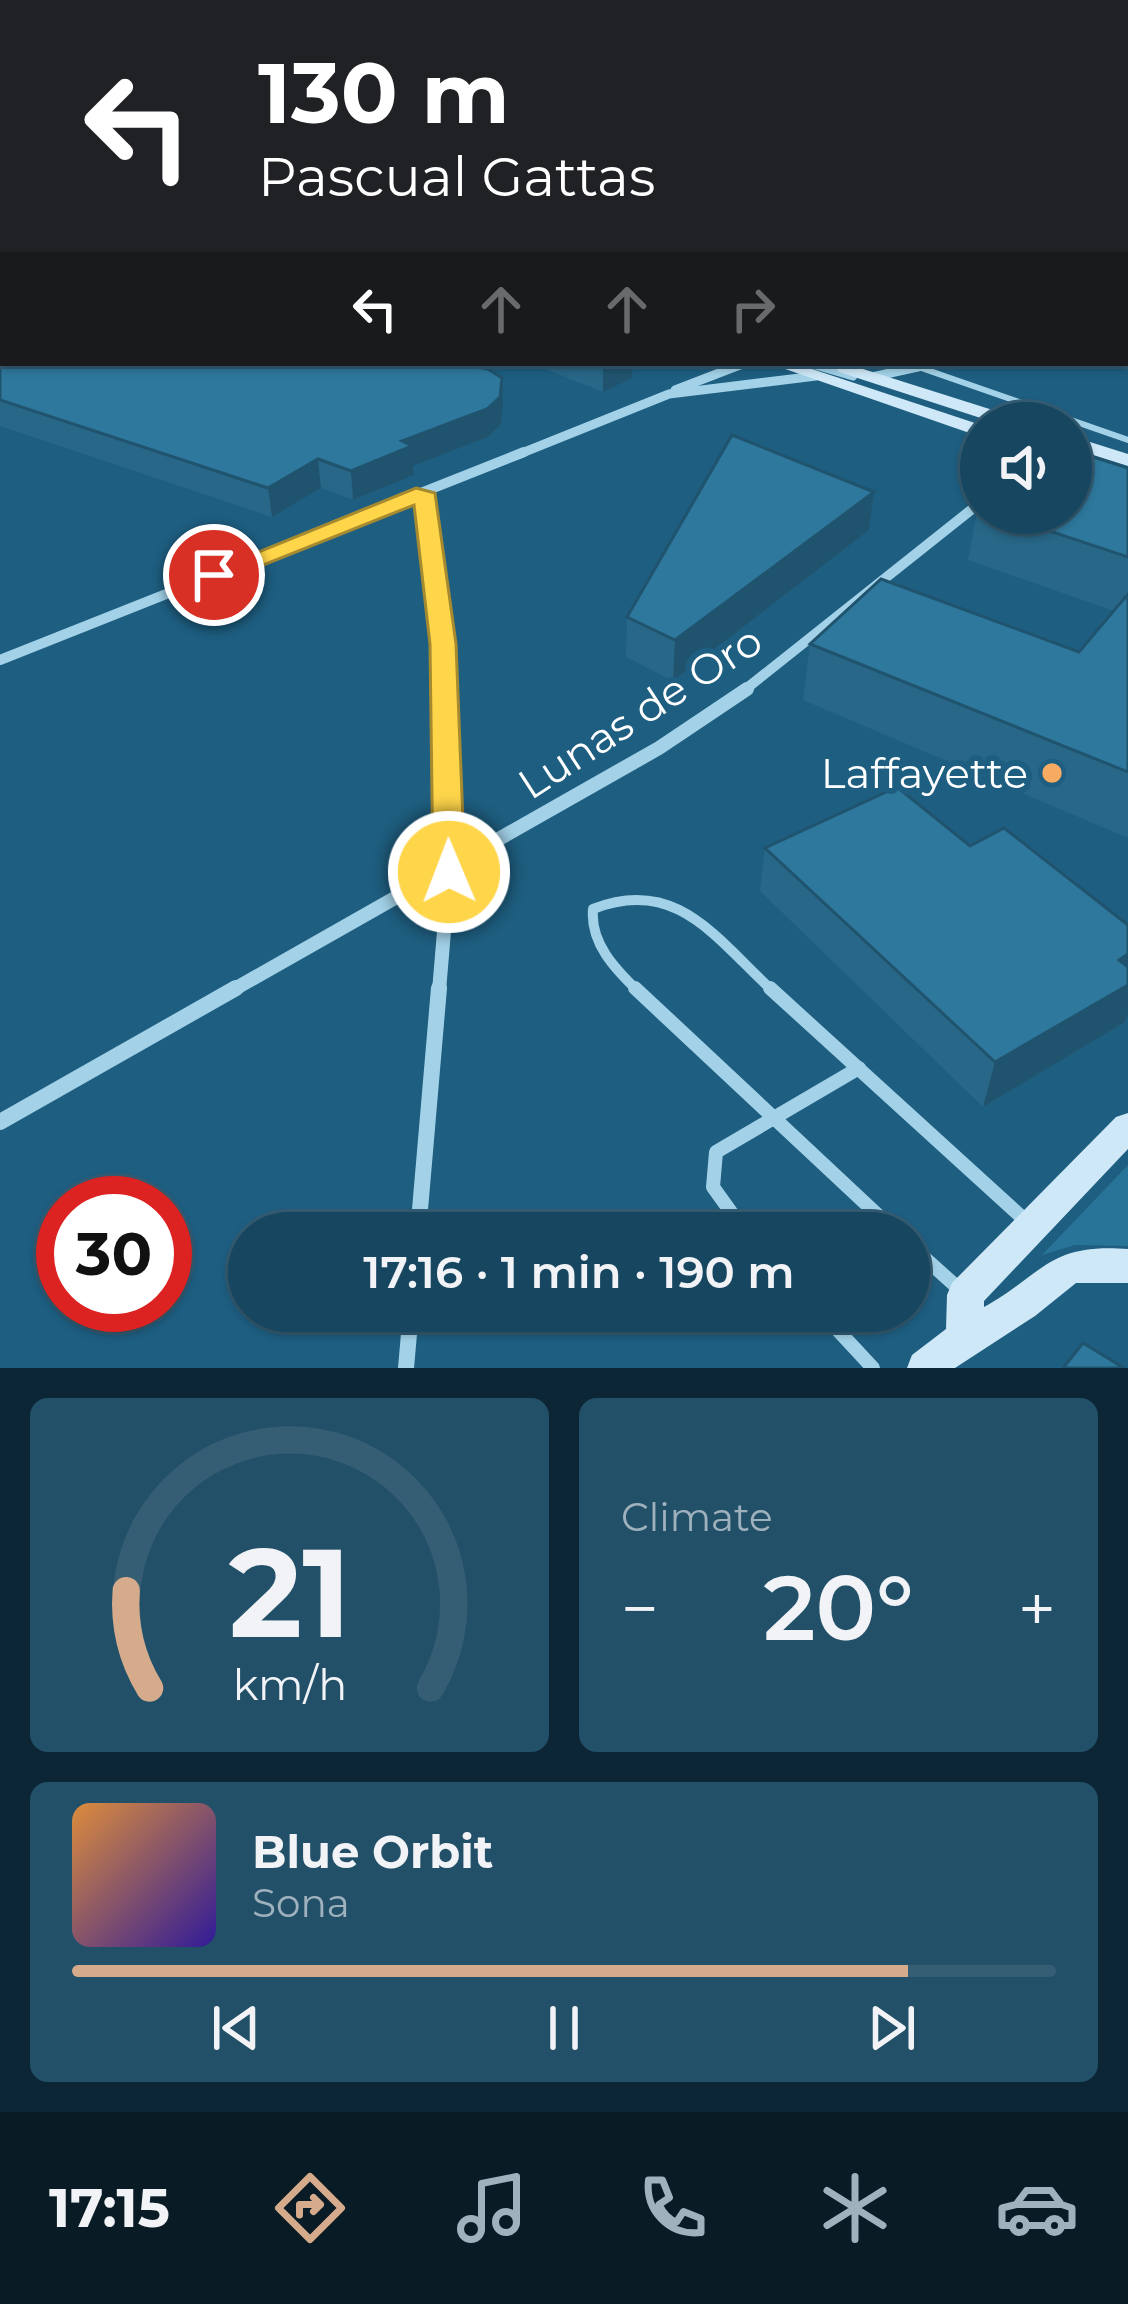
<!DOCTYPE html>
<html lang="en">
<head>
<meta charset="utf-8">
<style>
  body { margin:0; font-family:Montserrat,sans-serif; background:#235069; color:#f1f3f6; height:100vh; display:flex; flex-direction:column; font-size:45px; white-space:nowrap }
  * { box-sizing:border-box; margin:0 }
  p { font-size:39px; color:#9eb1bd }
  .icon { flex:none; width:66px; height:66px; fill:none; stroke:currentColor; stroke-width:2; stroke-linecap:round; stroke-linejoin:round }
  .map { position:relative; height:1368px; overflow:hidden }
  .panel { display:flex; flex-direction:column; gap:30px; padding:30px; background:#0c2635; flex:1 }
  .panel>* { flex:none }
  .banner { position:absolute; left:0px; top:0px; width:1128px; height:366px; box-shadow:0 3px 9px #0004,0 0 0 3px #355e75; background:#202124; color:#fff; overflow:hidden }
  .buttons { position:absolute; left:960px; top:402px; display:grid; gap:24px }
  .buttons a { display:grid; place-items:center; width:132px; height:132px; border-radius:50%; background:#164660; box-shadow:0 3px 9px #0004,0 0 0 3px #355e75; font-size:60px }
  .speed { position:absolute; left:36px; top:1176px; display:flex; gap:24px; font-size:60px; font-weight:700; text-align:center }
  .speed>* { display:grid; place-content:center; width:156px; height:156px; border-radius:50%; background:#164660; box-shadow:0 3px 9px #0004,0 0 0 3px #355e75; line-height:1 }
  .speed .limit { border:18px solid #d22; background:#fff; color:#111 }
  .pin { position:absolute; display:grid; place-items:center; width:102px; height:102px; color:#fff; margin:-51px; border:6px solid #fff; border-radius:50%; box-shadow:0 3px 12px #0007 }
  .me { position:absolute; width:132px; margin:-66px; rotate:359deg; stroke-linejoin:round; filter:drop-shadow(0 0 9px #0008) }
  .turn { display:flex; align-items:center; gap:42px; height:252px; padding:0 60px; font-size:54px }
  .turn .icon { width:156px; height:156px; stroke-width:2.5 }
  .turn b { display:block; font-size:84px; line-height:102px }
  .lanes { display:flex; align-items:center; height:114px; padding:0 60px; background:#0003; justify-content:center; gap:60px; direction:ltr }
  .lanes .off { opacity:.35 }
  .big { font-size:90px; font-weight:600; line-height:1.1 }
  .panel .widget { flex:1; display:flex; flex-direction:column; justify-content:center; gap:18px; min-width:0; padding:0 42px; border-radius:18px; background:#235069 }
  .panel .dial { align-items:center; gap:0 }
  .dial svg { height:312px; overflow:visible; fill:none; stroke:#355e75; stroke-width:7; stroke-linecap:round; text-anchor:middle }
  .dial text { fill:#f1f3f6; stroke:none }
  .song { display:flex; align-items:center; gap:36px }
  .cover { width:144px; height:144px; border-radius:18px; background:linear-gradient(135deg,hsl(30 70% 55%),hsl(250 70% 35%)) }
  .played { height:12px; border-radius:6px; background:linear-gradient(90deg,#d6ab8b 85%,#355e75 85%) }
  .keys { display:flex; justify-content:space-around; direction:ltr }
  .heat { display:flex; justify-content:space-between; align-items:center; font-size:66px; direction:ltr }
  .panel .tiles { flex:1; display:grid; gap:30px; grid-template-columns:1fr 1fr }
  .widget:last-child { grid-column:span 2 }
  .trip { position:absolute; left:228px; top:1212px; width:702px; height:120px; border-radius:60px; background:#164660; box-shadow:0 3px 9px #0004,0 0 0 3px #355e75; font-weight:600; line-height:120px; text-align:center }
  .menu { display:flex; height:192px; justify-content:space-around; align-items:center; background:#091c26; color:#9eb1bd }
  .menu .icon { width:84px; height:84px }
  .menu .selected { color:#d6ab8b }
  .menu b { font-size:54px; color:#f1f3f6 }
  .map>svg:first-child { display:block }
  .green { fill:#287398 }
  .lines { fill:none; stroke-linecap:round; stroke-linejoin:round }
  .lane-far2 { stroke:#a3d2e8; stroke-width:6 }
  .lane-far1 { stroke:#a3d2e8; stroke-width:10 }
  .lane { stroke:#a3d2e8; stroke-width:14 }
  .street-far4 { stroke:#a3d2e8; stroke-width:6 }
  .street-far3 { stroke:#a3d2e8; stroke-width:9 }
  .street-far2 { stroke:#a3d2e8; stroke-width:10 }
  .street-far1 { stroke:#a3d2e8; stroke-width:14 }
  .street { stroke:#a3d2e8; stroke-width:16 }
  .secondary { fill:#cee8f7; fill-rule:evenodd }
  .wall { fill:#286787 }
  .shaded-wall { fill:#20546e }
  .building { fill:#2e789d; stroke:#20546e; stroke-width:3 }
  .route { fill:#ffd54a; stroke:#a68a30; stroke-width:3 }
  .poi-dot { fill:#f7ab62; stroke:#1e5e80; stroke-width:4.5 }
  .labels { text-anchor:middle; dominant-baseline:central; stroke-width:12; stroke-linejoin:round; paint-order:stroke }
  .street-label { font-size:42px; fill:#fff; stroke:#1e5e80 }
  .poi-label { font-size:42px; fill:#fff; stroke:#1e5e80; text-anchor:end }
</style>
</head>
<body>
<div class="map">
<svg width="1128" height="1368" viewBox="0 0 1128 1368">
  <rect width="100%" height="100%" fill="#1e5e80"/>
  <polygon class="green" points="1128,1165 1128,1246 1075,1245 1042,1255"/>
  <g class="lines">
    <polyline class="lane-far2" points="907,363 1128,440"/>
    <path class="lane-far1" d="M638 991C615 969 590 943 593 909 677 876 716 939 773 991"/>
    <g class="lane">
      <polyline points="635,988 897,1233"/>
      <polyline points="770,988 1027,1222"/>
      <polyline points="746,1233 713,1187 716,1152 859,1068"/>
      <polyline points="909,1244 958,1288"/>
      <polyline points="820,1311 873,1368"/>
    </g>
    <g class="street-far4">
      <polyline points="375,0 382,3"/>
      <polyline points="939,0 953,3"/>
      <polyline points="100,3 114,0"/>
      <polyline points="276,3 289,0"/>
      <polyline points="691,3 696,0"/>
    </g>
    <g class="street-far3">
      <polyline points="809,363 853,376"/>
      <polyline points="872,377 936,363"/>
      <polyline points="675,390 745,363"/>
      <polyline points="517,455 669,394 816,376"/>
    </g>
    <g class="street-far2">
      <polyline points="424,493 444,692"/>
      <polyline points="0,660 524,452"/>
      <polyline points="742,692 981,502"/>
    </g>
    <g class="street-far1">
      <polyline points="231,991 659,748 747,689"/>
      <polyline points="439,991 449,872 444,689"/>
    </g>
    <g class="street">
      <polyline points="0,1122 236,988"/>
      <polyline points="418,1233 439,988"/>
      <polyline points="406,1368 411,1311"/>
    </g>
    <g class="secondary">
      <polygon points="0,102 3,103 3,111 0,110"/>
      <polygon points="768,363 794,363 981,425 981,437"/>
      <polygon points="844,363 1021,419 1023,423 996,423 839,372 836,368"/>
      <polygon points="1071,436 1128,454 1128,466 1071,448"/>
      <path d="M1128 1113V1149L984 1301V1307C1045 1273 1048 1243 1128 1249V1283H1076L1035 1316 955 1368H907L912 1355 946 1329 947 1295 952 1283 1116 1117Z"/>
    </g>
  </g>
  <g class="wall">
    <polygon points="0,254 3,363 482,368 470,363 492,363 485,368 503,405 501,424 488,437 413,466 414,475 353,500 321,488 272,517 0,426"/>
    <polygon points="530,363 633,363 632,378 603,392"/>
    <polygon points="1128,468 1128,838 803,700 810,644 1079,652 1114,611 968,560 978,507 981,504 981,513 1071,513"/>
    <polygon points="874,492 869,530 673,681 626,657 627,617"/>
    <polygon points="970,846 1128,925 1128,1013 1125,1022 983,1107 760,891 765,848"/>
  </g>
  <g class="shaded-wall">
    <polygon points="0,0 58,0 59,3 3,3 3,42 0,28"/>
    <polygon points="609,363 633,363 632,378 603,392 603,365"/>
    <polygon points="502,378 503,405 501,424 488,437 413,466 414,475 353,500 351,471"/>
    <polygon points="318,459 321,488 272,517 268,488"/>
    <polygon points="874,492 869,530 673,681 675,640"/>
    <polygon points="1128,954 1128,1013 1125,1022 983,1107 995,1062 1119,960"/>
  </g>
  <g class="building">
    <polygon points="0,254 3,254 3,280 0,279"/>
    <polygon points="0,279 3,280 3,331 0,332"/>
    <polygon points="3,339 3,363 456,363 488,369 502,378 500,397 487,409 402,441 412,446 351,471 318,459 268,488 0,400 0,341"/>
    <polygon points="732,435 874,492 675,640 627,617"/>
    <polygon points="1071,450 1128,468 1128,557 995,513 1071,513"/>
    <polygon points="881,579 1079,652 1128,594 1128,772 810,644"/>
    <polygon points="897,787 970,846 1004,828 1128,925 1128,954 1119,960 1128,967 1128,985 995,1062 765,848"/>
    <polygon points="1083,1343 1124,1368 1063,1368"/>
  </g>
  <polygon class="route" points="416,488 435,493 456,644 465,872 449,883 433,872 430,644 414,505 223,581 205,581 202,575"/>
  <circle class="poi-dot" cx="1052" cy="773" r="12"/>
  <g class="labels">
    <g class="street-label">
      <text transform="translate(640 712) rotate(-33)">Lunas de Oro</text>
    </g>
    <g class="poi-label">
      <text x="1028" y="773">Laffayette</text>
    </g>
  </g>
</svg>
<div class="buttons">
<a><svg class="icon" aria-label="sound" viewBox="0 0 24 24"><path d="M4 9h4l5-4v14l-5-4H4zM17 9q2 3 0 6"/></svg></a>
</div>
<div class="speed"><div class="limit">30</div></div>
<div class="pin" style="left:214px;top:575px;background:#d93025"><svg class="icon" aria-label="arrive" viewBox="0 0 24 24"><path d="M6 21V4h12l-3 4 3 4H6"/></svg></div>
<svg class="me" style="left:449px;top:872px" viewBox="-20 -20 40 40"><circle r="17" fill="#ffd54a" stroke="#fff" stroke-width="3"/><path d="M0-11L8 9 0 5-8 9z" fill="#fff"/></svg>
<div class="trip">17:16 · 1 min · 190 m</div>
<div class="banner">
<div class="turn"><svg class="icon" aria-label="left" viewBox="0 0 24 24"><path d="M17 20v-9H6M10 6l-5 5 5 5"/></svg><div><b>130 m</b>Pascual Gattas</div></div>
<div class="lanes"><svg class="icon" aria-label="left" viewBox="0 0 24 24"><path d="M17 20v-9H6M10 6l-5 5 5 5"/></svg><svg class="icon off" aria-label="ahead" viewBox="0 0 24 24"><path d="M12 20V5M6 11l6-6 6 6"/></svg><svg class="icon off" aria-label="ahead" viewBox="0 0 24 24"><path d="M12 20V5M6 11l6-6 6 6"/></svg><svg class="icon off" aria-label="right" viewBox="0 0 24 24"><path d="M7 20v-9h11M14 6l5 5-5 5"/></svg></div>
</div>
</div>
<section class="panel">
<div class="tiles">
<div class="widget dial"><svg viewBox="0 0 100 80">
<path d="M14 69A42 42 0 1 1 86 69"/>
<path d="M14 69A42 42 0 0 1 8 44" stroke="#d6ab8b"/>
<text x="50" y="56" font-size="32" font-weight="700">21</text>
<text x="50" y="72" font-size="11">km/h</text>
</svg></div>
<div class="widget"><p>Climate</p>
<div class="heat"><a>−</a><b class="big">20°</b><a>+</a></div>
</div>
<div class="widget">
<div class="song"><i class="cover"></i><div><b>Blue Orbit</b><p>Sona</p></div></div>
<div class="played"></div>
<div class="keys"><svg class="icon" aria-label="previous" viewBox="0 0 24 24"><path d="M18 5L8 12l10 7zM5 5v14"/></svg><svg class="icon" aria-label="pause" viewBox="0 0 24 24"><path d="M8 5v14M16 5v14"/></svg><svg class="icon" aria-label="next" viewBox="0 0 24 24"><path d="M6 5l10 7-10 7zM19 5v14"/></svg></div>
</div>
</div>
</section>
<nav class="menu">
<b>17:15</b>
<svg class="icon selected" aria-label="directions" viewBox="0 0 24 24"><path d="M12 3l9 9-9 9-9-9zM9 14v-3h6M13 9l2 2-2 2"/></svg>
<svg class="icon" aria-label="music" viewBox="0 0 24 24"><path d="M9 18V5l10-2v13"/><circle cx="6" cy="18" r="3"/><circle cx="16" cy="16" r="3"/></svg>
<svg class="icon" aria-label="phone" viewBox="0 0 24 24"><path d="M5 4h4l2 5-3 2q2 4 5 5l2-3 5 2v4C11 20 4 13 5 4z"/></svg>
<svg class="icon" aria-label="climate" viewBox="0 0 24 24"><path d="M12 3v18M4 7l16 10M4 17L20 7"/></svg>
<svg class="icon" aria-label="car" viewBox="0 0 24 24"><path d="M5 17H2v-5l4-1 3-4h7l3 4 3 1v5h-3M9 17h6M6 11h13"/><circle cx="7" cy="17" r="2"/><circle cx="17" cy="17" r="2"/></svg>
</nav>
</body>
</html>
